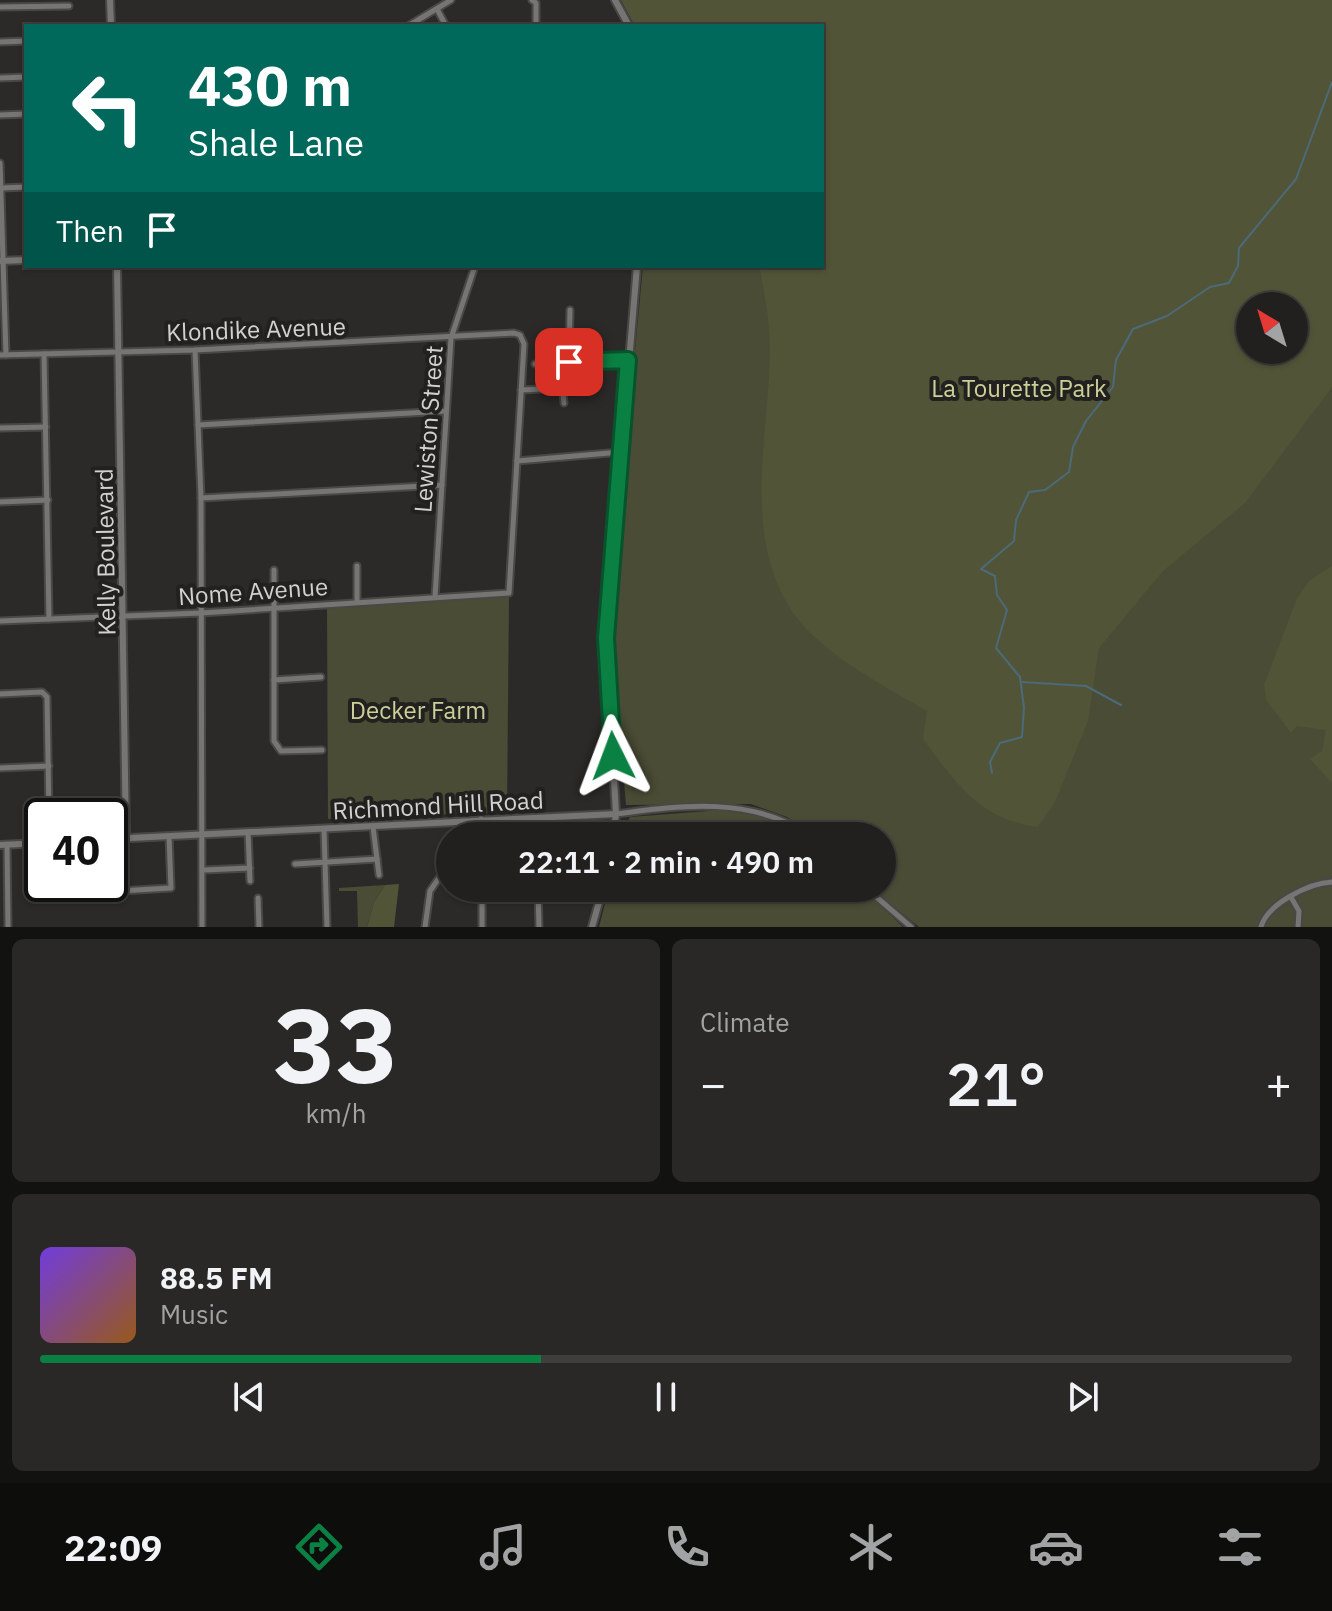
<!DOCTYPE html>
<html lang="en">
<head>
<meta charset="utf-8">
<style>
  body { margin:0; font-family:"IBM Plex Sans",sans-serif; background:#292827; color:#f1f3f6; height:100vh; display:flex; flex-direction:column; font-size:30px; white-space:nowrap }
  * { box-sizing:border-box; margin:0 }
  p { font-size:26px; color:#a2a3a4 }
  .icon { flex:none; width:44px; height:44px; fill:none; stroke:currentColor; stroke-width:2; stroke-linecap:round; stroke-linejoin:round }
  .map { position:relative; height:927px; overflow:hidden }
  .details { display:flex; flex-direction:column; gap:12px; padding:12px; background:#121210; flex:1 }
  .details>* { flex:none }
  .guide { position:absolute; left:24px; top:24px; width:800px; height:244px; border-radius:0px; box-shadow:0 2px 6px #0004,0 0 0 2px #3e3e3c; background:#00695c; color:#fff; overflow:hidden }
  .needle { width:52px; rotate:322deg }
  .buttons { position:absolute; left:1236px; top:292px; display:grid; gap:16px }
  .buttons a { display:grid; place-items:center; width:72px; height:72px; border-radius:50%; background:#21201e; box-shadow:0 2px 6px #0004,0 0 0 2px #3e3e3c; font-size:40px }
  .speed { position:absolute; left:24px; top:798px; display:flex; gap:16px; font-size:40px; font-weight:700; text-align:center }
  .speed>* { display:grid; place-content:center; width:104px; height:104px; border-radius:50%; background:#21201e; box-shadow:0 2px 6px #0004,0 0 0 2px #3e3e3c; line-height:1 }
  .speed .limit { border:4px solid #111; border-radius:12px; background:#fff; color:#111 }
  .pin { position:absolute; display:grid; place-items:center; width:68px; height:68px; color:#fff; margin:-34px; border-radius:16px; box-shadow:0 4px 12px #0006 }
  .me { position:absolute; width:88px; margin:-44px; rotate:357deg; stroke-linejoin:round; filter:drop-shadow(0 0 6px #0008) }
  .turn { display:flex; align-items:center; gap:28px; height:168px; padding:0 32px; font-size:36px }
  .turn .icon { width:104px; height:104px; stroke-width:2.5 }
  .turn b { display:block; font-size:56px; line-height:68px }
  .then { display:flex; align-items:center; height:76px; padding:0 32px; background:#0003; gap:16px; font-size:30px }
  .big { font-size:60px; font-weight:600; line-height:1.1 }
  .details .widget { flex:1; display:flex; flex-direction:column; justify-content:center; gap:12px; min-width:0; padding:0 28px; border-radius:12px; background:#292827 }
  .details .dial { align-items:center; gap:0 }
  .dial b { font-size:104px; line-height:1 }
  .song { display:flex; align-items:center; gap:24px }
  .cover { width:96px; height:96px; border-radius:12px; background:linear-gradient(135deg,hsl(260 70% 55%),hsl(30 70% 35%)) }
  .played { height:8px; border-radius:4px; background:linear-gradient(90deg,#0b8043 40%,#3e3e3c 40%) }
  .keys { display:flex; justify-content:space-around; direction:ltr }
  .heat { display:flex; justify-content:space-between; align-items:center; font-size:44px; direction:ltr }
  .details .tiles { flex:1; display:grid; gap:12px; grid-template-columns:1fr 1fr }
  .widget:last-child { grid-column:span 2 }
  .trip { position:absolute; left:436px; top:822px; width:460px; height:80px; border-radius:40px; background:#21201e; box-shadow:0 2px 6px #0004,0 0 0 2px #3e3e3c; font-weight:600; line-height:80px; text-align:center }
  .menu { display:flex; height:128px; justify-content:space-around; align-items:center; background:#0d0d0c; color:#a2a3a4 }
  .menu .icon { width:56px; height:56px }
  .menu .active { color:#0b8043 }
  .menu b { font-size:36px; color:#f1f3f6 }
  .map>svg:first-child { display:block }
  .green { fill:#4a4c35; fill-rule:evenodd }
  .forest { fill:#525438; fill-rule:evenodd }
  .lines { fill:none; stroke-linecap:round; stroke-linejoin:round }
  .stream { stroke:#4b6a7a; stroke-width:2 }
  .minor-casing { stroke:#494846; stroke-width:9 }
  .tertiary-casing { stroke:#494846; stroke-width:10 }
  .minor { stroke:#777573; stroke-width:5 }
  .tertiary { stroke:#777573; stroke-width:6 }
  .route-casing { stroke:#07532c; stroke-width:20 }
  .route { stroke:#0b8043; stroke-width:14 }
  .labels { text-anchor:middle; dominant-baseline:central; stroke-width:8; stroke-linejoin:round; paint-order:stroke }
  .street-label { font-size:24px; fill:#d2d1cf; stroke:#22211f }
  .park-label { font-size:24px; fill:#cbd098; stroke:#22211f }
</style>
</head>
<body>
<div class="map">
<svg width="1332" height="927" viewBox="0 0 1332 927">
  <rect width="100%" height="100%" fill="#2c2a28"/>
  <g class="green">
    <path d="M621 0H1332V927H919L871 888H882V836H816L787 817 751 804 626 805 610 617 643 266H822V26H635ZM1250 306H1294V350H1250Z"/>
    <polygon points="509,596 507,812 328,819 327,608"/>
    <polygon points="721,810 777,819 805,836 621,836 630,817"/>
    <polygon points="385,885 374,902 367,927 358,927 357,891 339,891 339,888"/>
    <polygon points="609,888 862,888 903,927 599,927"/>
  </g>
  <g class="forest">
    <path d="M621 0H1332V387L1245 503 1163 571 1099 648 1088 721 1055 802 1038 827C980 820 956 783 923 739L927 711C889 689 831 658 802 624 738 548 769 440 770 351 770 324 765 293 759 266H822V26H635ZM1294 306V350H1250V306Z"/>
    <polygon points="1332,566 1332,783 1310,759 1322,751 1326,730 1297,726 1291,733 1267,701 1264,685 1297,598 1309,581"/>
    <polygon points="399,884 394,927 367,927 374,902 385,885"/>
  </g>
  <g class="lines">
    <g class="stream">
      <polyline points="1022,682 1086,686 1121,705"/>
      <polyline points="992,773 990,762 1000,743 1022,737 1024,708 1020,677 996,648 1007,610 997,595 995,576 981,569 1014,541 1016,520 1029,492 1045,490 1069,472 1073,447 1086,421 1113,387 1116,360 1133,329 1167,316 1210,287 1229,283 1238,266 1239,248 1296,179 1332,82"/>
    </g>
    <g class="minor-casing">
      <g id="minor">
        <polyline points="532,0 536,3 536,26"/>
        <polyline points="0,7 69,6"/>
        <polyline points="437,9 446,26"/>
        <polyline points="408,26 451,0"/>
        <polyline points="0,42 26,41"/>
        <polyline points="0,78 26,77"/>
        <polyline points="0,115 26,114"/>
        <polyline points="0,163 6,355"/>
        <polyline points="1,188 26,187"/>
        <polyline points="195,350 201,498 202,927"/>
        <polyline points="44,354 49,619"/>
        <polyline points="0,355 195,350 514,333 520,335 524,344 509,593 201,613 0,621"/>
        <polyline points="569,362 570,310"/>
        <polyline points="535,364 628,360"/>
        <polyline points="561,373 564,403"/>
        <polyline points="521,390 563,388"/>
        <polyline points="198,425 446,411"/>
        <polyline points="0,428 46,427"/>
        <polyline points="517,461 621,452"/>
        <polyline points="201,498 442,485"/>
        <polyline points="0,502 48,500"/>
        <polyline points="357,566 357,602"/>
        <polyline points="274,570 274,741 281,751 322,750"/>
        <polyline points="435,597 451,338 475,266"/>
        <polyline points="274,680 321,677"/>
        <polyline points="0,694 42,692 47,697 49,816"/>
        <polyline points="0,768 49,766"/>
        <path d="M616 814C683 805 753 796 810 836"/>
        <polyline points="538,818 538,836"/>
        <polyline points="481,819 481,836"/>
        <polyline points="373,827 379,875"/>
        <polyline points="324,829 327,927"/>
        <polyline points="248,832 250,881"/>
        <polyline points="7,845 8,927"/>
        <polyline points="295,864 377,859"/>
        <polyline points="204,870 250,868"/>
        <polyline points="84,884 84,893 171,888 169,836"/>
        <polyline points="482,888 482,927"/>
        <polyline points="538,888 539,927"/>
        <polyline points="866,888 911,927"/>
        <polyline points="258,898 259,927"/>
        <polyline points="1292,899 1299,911 1298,927"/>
        <polyline points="425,927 430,891 439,878"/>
        <path d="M1261 927C1267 904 1309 883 1332 882"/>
      </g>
    </g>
    <g class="tertiary-casing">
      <g id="tertiary">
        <polyline points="110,0 111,26"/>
        <polyline points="615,0 629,26"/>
        <polyline points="0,261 26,260"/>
        <polyline points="117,266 126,838"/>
        <polyline points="613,836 616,814 606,638 637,266"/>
        <polyline points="110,839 616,814"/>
        <polyline points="0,845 42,843"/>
        <polyline points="592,927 603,888"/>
      </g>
    </g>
    <use href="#minor" class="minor"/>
    <use href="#tertiary" class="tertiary"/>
  </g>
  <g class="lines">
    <g class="route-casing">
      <polyline id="route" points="569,362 628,360 606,638 613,756"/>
    </g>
    <use href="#route" class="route"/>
  </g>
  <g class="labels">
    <g class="street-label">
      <text transform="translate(256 329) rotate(-2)">Klondike Avenue</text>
      <text transform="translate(428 429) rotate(-86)">Lewiston Street</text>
      <text transform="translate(105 552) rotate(-91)">Kelly Boulevard</text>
      <text transform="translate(253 591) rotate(-4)">Nome Avenue</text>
      <text transform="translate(438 805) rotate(-3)">Richmond Hill Road</text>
    </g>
    <g class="park-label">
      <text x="1019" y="388">La Tourette Park</text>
      <text x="418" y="710">Decker Farm</text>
    </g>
  </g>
</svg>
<div class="buttons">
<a><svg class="needle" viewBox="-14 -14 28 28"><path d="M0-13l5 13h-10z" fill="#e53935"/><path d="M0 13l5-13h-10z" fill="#a2a3a4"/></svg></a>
</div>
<div class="speed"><div class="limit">40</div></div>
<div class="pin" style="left:569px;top:362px;background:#d93025"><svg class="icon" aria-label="arrive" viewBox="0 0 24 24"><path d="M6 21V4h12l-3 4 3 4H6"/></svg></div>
<svg class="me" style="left:613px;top:756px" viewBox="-20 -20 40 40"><path d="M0-17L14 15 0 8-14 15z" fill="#0b8043" stroke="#fff" stroke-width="4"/></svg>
<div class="trip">22:11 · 2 min · 490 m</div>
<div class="guide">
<div class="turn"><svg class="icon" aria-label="left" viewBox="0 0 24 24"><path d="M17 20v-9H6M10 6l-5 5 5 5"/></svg><div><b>430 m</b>Shale Lane</div></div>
<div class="then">Then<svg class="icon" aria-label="arrive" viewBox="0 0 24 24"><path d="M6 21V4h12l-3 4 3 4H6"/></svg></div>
</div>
</div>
<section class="details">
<div class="tiles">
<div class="widget dial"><b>33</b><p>km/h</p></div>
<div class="widget"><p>Climate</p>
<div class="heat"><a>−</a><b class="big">21°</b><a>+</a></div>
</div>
<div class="widget">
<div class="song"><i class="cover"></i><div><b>88.5 FM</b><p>Music</p></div></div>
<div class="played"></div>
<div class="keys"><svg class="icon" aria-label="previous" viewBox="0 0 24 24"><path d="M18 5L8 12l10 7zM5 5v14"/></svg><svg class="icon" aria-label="pause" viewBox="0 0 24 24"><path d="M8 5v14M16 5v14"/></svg><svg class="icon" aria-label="next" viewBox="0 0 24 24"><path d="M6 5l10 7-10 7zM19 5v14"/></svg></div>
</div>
</div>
</section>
<nav class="menu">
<b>22:09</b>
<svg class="icon active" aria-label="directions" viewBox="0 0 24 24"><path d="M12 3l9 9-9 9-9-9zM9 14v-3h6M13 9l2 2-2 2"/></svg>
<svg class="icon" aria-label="music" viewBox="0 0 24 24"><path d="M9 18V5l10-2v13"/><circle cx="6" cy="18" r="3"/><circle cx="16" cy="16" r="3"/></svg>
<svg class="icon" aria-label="phone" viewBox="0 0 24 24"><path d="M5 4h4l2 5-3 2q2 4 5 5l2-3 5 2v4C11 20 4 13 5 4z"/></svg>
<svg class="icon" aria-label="climate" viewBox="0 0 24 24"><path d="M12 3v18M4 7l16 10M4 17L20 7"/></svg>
<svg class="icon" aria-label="car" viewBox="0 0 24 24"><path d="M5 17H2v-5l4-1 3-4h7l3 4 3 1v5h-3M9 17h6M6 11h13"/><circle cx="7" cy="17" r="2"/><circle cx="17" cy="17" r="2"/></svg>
<svg class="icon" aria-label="filters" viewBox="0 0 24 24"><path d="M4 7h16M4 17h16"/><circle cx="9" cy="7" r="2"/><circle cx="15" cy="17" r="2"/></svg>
</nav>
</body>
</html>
